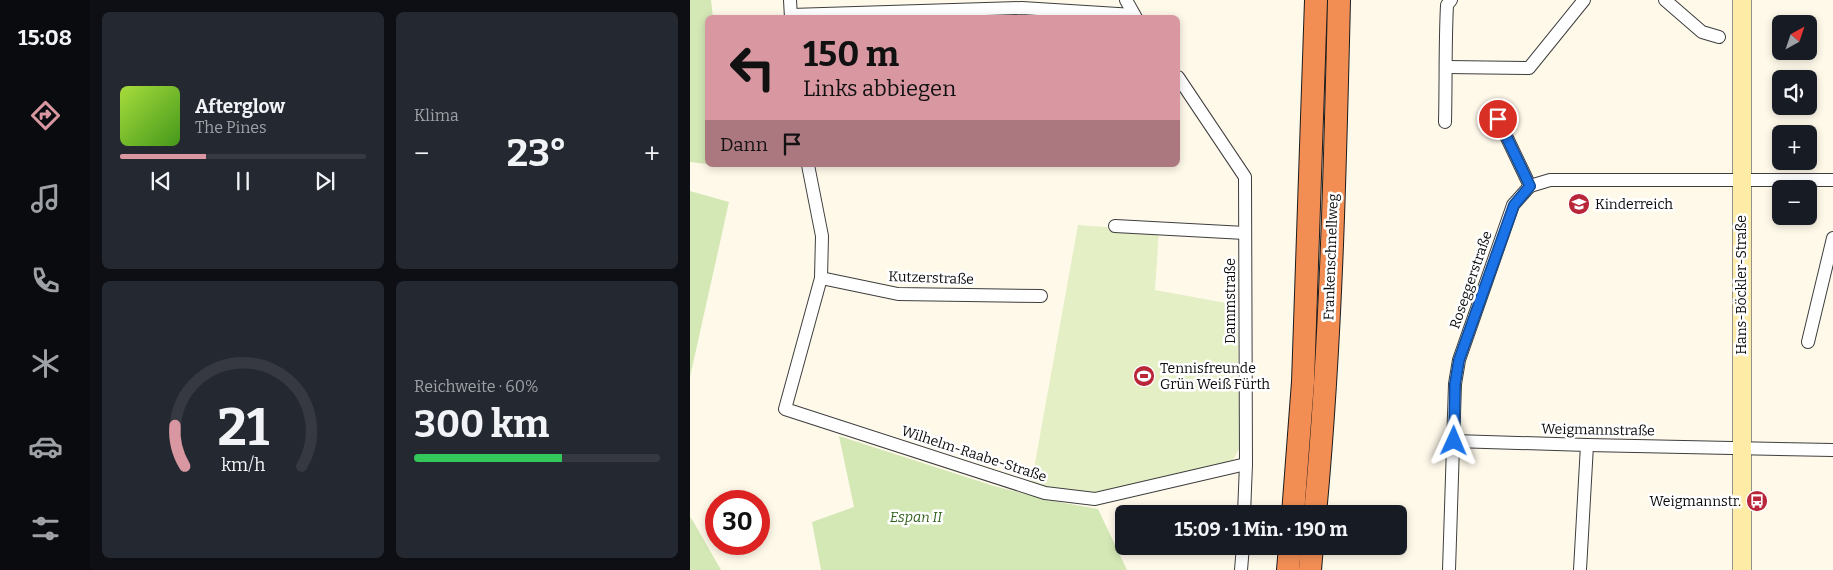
<!DOCTYPE html>
<html lang="de">
<head>
<meta charset="utf-8">
<style>
  body { margin:0; font-family:Bitter,serif; background:#242831; color:#f1f3f6; height:100vh; display:flex; flex-direction:column; font-size:19px; white-space:nowrap }
  * { box-sizing:border-box; margin:0 }
  p { font-size:16px; color:#9ea1a6 }
  .icon { flex:none; width:28px; height:28px; fill:none; stroke:currentColor; stroke-width:2; stroke-linecap:round; stroke-linejoin:round }
  .map { position:relative; flex:1; overflow:hidden }
  .drawer { display:flex; flex-direction:column; gap:12px; padding:12px; background:#0d0f14; width:600px }
  .drawer>* { flex:none }
  .banner { position:absolute; left:15px; top:15px; width:475px; height:152px; border-radius:8px; box-shadow:0 2px 8px #0003; background:#d897a1; color:#111; overflow:hidden }
  .needle { width:32px; rotate:40deg }
  .fabs { position:absolute; left:1082px; top:15px; display:grid; gap:10px }
  .fabs a { display:grid; place-items:center; width:45px; height:45px; border-radius:8px; background:#171b24; box-shadow:0 2px 8px #0003; font-size:25px }
  .speed { position:absolute; left:15px; top:490px; display:flex; gap:10px; font-size:25px; font-weight:700; text-align:center }
  .speed>* { display:grid; place-content:center; width:65px; height:65px; border-radius:50%; background:#171b24; box-shadow:0 2px 8px #0003; line-height:1 }
  .speed .limit { border:8px solid #d22; background:#fff; color:#111 }
  .pin { position:absolute; display:grid; place-items:center; width:42px; height:42px; color:#fff; margin:-21px; border:2px solid #fff; border-radius:50%; box-shadow:0 1px 5px #0007 }
  .me { position:absolute; width:55px; margin:-28px; rotate:1deg; stroke-linejoin:round; filter:drop-shadow(0 0 4px #0008) }
  .turn { display:flex; align-items:center; gap:18px; height:105px; padding:0 15px; font-size:22px }
  .turn .icon { width:65px; height:65px; stroke-width:2.5 }
  .turn b { display:block; font-size:35px; line-height:42px }
  .then { display:flex; align-items:center; height:48px; padding:0 15px; background:#0003; gap:10px; font-size:19px }
  .big { font-size:38px; font-weight:700; line-height:1.1 }
  .drawer .card { flex:1; display:flex; flex-direction:column; justify-content:center; gap:8px; min-width:0; padding:0 18px; border-radius:8px; background:#242831 }
  .drawer .dial { align-items:center; gap:0 }
  .dial svg { height:130px; overflow:visible; fill:none; stroke:#363941; stroke-width:7; stroke-linecap:round; text-anchor:middle }
  .dial text { fill:#f1f3f6; stroke:none }
  .song { display:flex; align-items:center; gap:15px }
  .cover { width:60px; height:60px; border-radius:8px; background:linear-gradient(135deg,hsl(80 70% 55%),hsl(100 70% 35%)) }
  .played { height:5px; border-radius:2px; background:linear-gradient(90deg,#d897a1 35%,#363941 35%) }
  .keys { display:flex; justify-content:space-around; direction:ltr }
  .heat { display:flex; justify-content:space-between; align-items:center; font-size:28px; direction:ltr }
  .charge { height:8px; border-radius:4px; background:linear-gradient(90deg,#34c759 60%,#363941 0) }
  .drawer .tiles { flex:1; display:grid; gap:12px; grid-template-columns:repeat(2,1fr) }
  .trip { position:absolute; left:425px; top:505px; width:292px; height:50px; border-radius:8px; background:#171b24; box-shadow:0 2px 8px #0003; font-weight:700; line-height:50px; text-align:center }
  main { display:flex; flex:1; min-height:0 }
  .tab-bar { display:flex; flex-direction:column; width:90px; justify-content:space-around; align-items:center; background:#090b0e; color:#9ea1a6 }
  .tab-bar .icon { width:35px; height:35px }
  .tab-bar .on { color:#d897a1 }
  .tab-bar b { font-size:22px; color:#f1f3f6 }
  .map>svg:first-child { display:block }
  .green { fill:#d4e8b5 }
  .pitch { fill:#e5efc6 }
  .lines { fill:none; stroke-linecap:round; stroke-linejoin:round }
  .minor-casing { stroke:#3e3e3e; stroke-width:14 }
  .secondary-casing { stroke:#2d2d2d; stroke-width:19 }
  .motorway-casing { stroke:#1c1c1c; stroke-width:24 }
  .minor { stroke:#fff; stroke-width:12 }
  .secondary { stroke:#feeca6; stroke-width:18 }
  .motorway { stroke:#f28e54; stroke-width:22 }
  .route-casing { stroke:#114b97; stroke-width:12 }
  .route { stroke:#1a73e8; stroke-width:9 }
  .labels { text-anchor:middle; dominant-baseline:central; stroke-width:5; stroke-linejoin:round; paint-order:stroke }
  .poi-label { font-size:14px; fill:#0b0b0b; stroke:#fff; text-anchor:start }
  .street-label { font-size:14px; fill:#0b0b0b; stroke:#fff }
  .park-label { font-size:14px; font-style:italic; fill:#32611d; stroke:#fff }
</style>
</head>
<body>
<main>
<nav class="tab-bar">
<b>15:08</b>
<svg class="icon on" aria-label="directions" viewBox="0 0 24 24"><path d="M12 3l9 9-9 9-9-9zM9 14v-3h6M13 9l2 2-2 2"/></svg>
<svg class="icon" aria-label="music" viewBox="0 0 24 24"><path d="M9 18V5l10-2v13"/><circle cx="6" cy="18" r="3"/><circle cx="16" cy="16" r="3"/></svg>
<svg class="icon" aria-label="phone" viewBox="0 0 24 24"><path d="M5 4h4l2 5-3 2q2 4 5 5l2-3 5 2v4C11 20 4 13 5 4z"/></svg>
<svg class="icon" aria-label="climate" viewBox="0 0 24 24"><path d="M12 3v18M4 7l16 10M4 17L20 7"/></svg>
<svg class="icon" aria-label="car" viewBox="0 0 24 24"><path d="M5 17H2v-5l4-1 3-4h7l3 4 3 1v5h-3M9 17h6M6 11h13"/><circle cx="7" cy="17" r="2"/><circle cx="17" cy="17" r="2"/></svg>
<svg class="icon" aria-label="filters" viewBox="0 0 24 24"><path d="M4 7h16M4 17h16"/><circle cx="9" cy="7" r="2"/><circle cx="15" cy="17" r="2"/></svg>
</nav>
<section class="drawer">
<div class="tiles">
<div class="card">
<div class="song"><i class="cover"></i><div><b>Afterglow</b><p>The Pines</p></div></div>
<div class="played"></div>
<div class="keys"><svg class="icon" aria-label="previous" viewBox="0 0 24 24"><path d="M18 5L8 12l10 7zM5 5v14"/></svg><svg class="icon" aria-label="pause" viewBox="0 0 24 24"><path d="M8 5v14M16 5v14"/></svg><svg class="icon" aria-label="next" viewBox="0 0 24 24"><path d="M6 5l10 7-10 7zM19 5v14"/></svg></div>
</div>
<div class="card"><p>Klima</p>
<div class="heat"><a>−</a><b class="big">23°</b><a>+</a></div>
</div>
<div class="card dial"><svg viewBox="0 0 100 80">
<path d="M14 69A42 42 0 1 1 86 69"/>
<path d="M14 69A42 42 0 0 1 8 44" stroke="#d897a1"/>
<text x="50" y="56" font-size="32" font-weight="700">21</text>
<text x="50" y="72" font-size="11">km/h</text>
</svg></div>
<div class="card"><p>Reichweite · 60%</p><b class="big">300 km</b><div class="charge"></div></div>
</div>
</section>
<div class="map">
<svg width="1143" height="570" viewBox="0 0 1143 570">
  <rect width="100%" height="100%" fill="#fff9ea"/>
  <g class="green">
    <polygon points="0,0 21,0 23,17 18,18 17,164 0,162"/>
    <polygon points="0,191 39,202 0,377"/>
    <polygon points="149,436 304,486 357,500 408,509 437,570 131,570 122,522 164,507"/>
    <polygon points="0,517 3,521 31,570 0,570"/>
  </g>
  <polygon class="pitch" points="388,225 469,231 465,290 547,305 550,447 541,464 404,494 358,490 341,485"/>
  <g class="lines">
    <g class="minor-casing">
      <g id="minor">
        <polyline points="100,0 101,18"/>
        <polyline points="436,0 446,18"/>
        <polyline points="975,0 1012,32 1029,37"/>
        <polyline points="101,15 332,8 444,15"/>
        <polyline points="757,67 839,68 894,0"/>
        <polyline points="488,77 555,177 556,464 554,514"/>
        <polyline points="808,119 840,186"/>
        <path d="M755 122C756 83 755 44 757 5L761 0"/>
        <polyline points="118,165 132,236 131,278 95,409 355,493 405,499 556,464"/>
        <polyline points="840,186 860,180 1143,180"/>
        <polyline points="425,226 555,233"/>
        <polyline points="131,278 208,294 351,296"/>
        <polyline points="1118,342 1143,238"/>
        <polyline points="764,441 897,445 1143,450"/>
        <polyline points="551,570 553,546"/>
        <polyline points="759,570 765,384 769,360 823,205 840,186"/>
        <polyline points="890,570 897,445"/>
      </g>
    </g>
    <g class="secondary-casing">
      <polyline id="secondary" points="1052,570 1052,0"/>
    </g>
    <g class="motorway-casing">
      <g id="motorway">
        <polyline points="603,514 613,382 626,0"/>
        <path d="M625 514C641 343 645 171 649 0"/>
        <polyline points="598,570 600,546"/>
        <polyline points="620,570 622,546"/>
      </g>
    </g>
    <use href="#minor" class="minor"/>
    <use href="#secondary" class="secondary"/>
    <use href="#motorway" class="motorway"/>
  </g>
  <g class="lines">
    <g class="route-casing">
      <polyline id="route" points="764,441 765,384 769,360 824,205 840,186 808,119"/>
    </g>
    <use href="#route" class="route"/>
  </g>
  <defs>
    <g id="school-disc" transform="scale(1.125)"><circle r="9.5" fill="#b9263a" stroke="#fff"/><path d="M0-5L7-2L0 1L-7-2ZM-4 1L0 2.5L4 1V4Q0 6-4 4Z" fill="#fff"/></g>
    <g id="stadium-disc" transform="scale(1.125)"><circle r="9.5" fill="#b9263a" stroke="#fff"/><path d="M0-5a6.5 5 0 1 0 0 10a6.5 5 0 1 0 0-10ZM-3.5-1.8h7v3.6h-7Z" fill="#fff"/></g>
    <g id="bus-disc" transform="scale(1.125)"><circle r="9.5" fill="#b9263a" stroke="#fff"/><path d="M-5-6H5V4H4V6H2V4H-2V6H-4V4H-5ZM-3.5-4V0h7V-4ZM-3.5 1.2v1.5H-2V1.2ZM2 1.2v1.5H3.5V1.2Z" fill="#fff"/></g>
  </defs>
  <g fill-rule="evenodd">
    <use href="#school-disc" x="889" y="204"/>
    <use href="#stadium-disc" x="454" y="376"/>
    <use href="#bus-disc" x="1067" y="501"/>
  </g>
  <g class="labels">
    <g class="poi-label">
      <text x="905" y="204">Kinderreich</text>
      <text x="470" y="368">Tennisfreunde<tspan x="470" dy="16">Grün Weiß Fürth</tspan></text>
      <text x="1051" y="501" text-anchor="end">Weigmannstr.</text>
    </g>
    <g class="street-label">
      <text transform="translate(641 257) rotate(-88)">Frankenschnellweg</text>
      <text transform="translate(241 278) rotate(2)">Kutzerstraße</text>
      <text transform="translate(781 280) rotate(-71)">Roseggerstraße</text>
      <text transform="translate(1051 285) rotate(-90)">Hans-Böckler-Straße</text>
      <text transform="translate(540 301) rotate(-90)">Dammstraße</text>
      <text transform="translate(908 430) rotate(1)">Weigmannstraße</text>
      <text transform="translate(284 454) rotate(18)">Wilhelm-Raabe-Straße</text>
    </g>
    <g class="park-label">
      <text x="226" y="517">Espan II</text>
    </g>
  </g>
</svg>
<div class="fabs">
<a><svg class="needle" viewBox="-14 -14 28 28"><path d="M0-13l5 13h-10z" fill="#e53935"/><path d="M0 13l5-13h-10z" fill="#9ea1a6"/></svg></a>
<a><svg class="icon" aria-label="sound" viewBox="0 0 24 24"><path d="M4 9h4l5-4v14l-5-4H4zM17 9q2 3 0 6"/></svg></a>
<a>+</a>
<a>−</a>
</div>
<div class="speed"><div class="limit">30</div></div>
<div class="pin" style="left:808px;top:119px;background:#d93025"><svg class="icon" aria-label="arrive" viewBox="0 0 24 24"><path d="M6 21V4h12l-3 4 3 4H6"/></svg></div>
<svg class="me" style="left:764px;top:441px" viewBox="-20 -20 40 40"><path d="M0-17L14 15 0 8-14 15z" fill="#1a73e8" stroke="#fff" stroke-width="4"/></svg>
<div class="trip">15:09 · 1 Min. · 190 m</div>
<div class="banner">
<div class="turn"><svg class="icon" aria-label="left" viewBox="0 0 24 24"><path d="M17 20v-9H6M10 6l-5 5 5 5"/></svg><div><b>150 m</b>Links abbiegen</div></div>
<div class="then">Dann<svg class="icon" aria-label="arrive" viewBox="0 0 24 24"><path d="M6 21V4h12l-3 4 3 4H6"/></svg></div>
</div>
</div>
</main>
</body>
</html>
